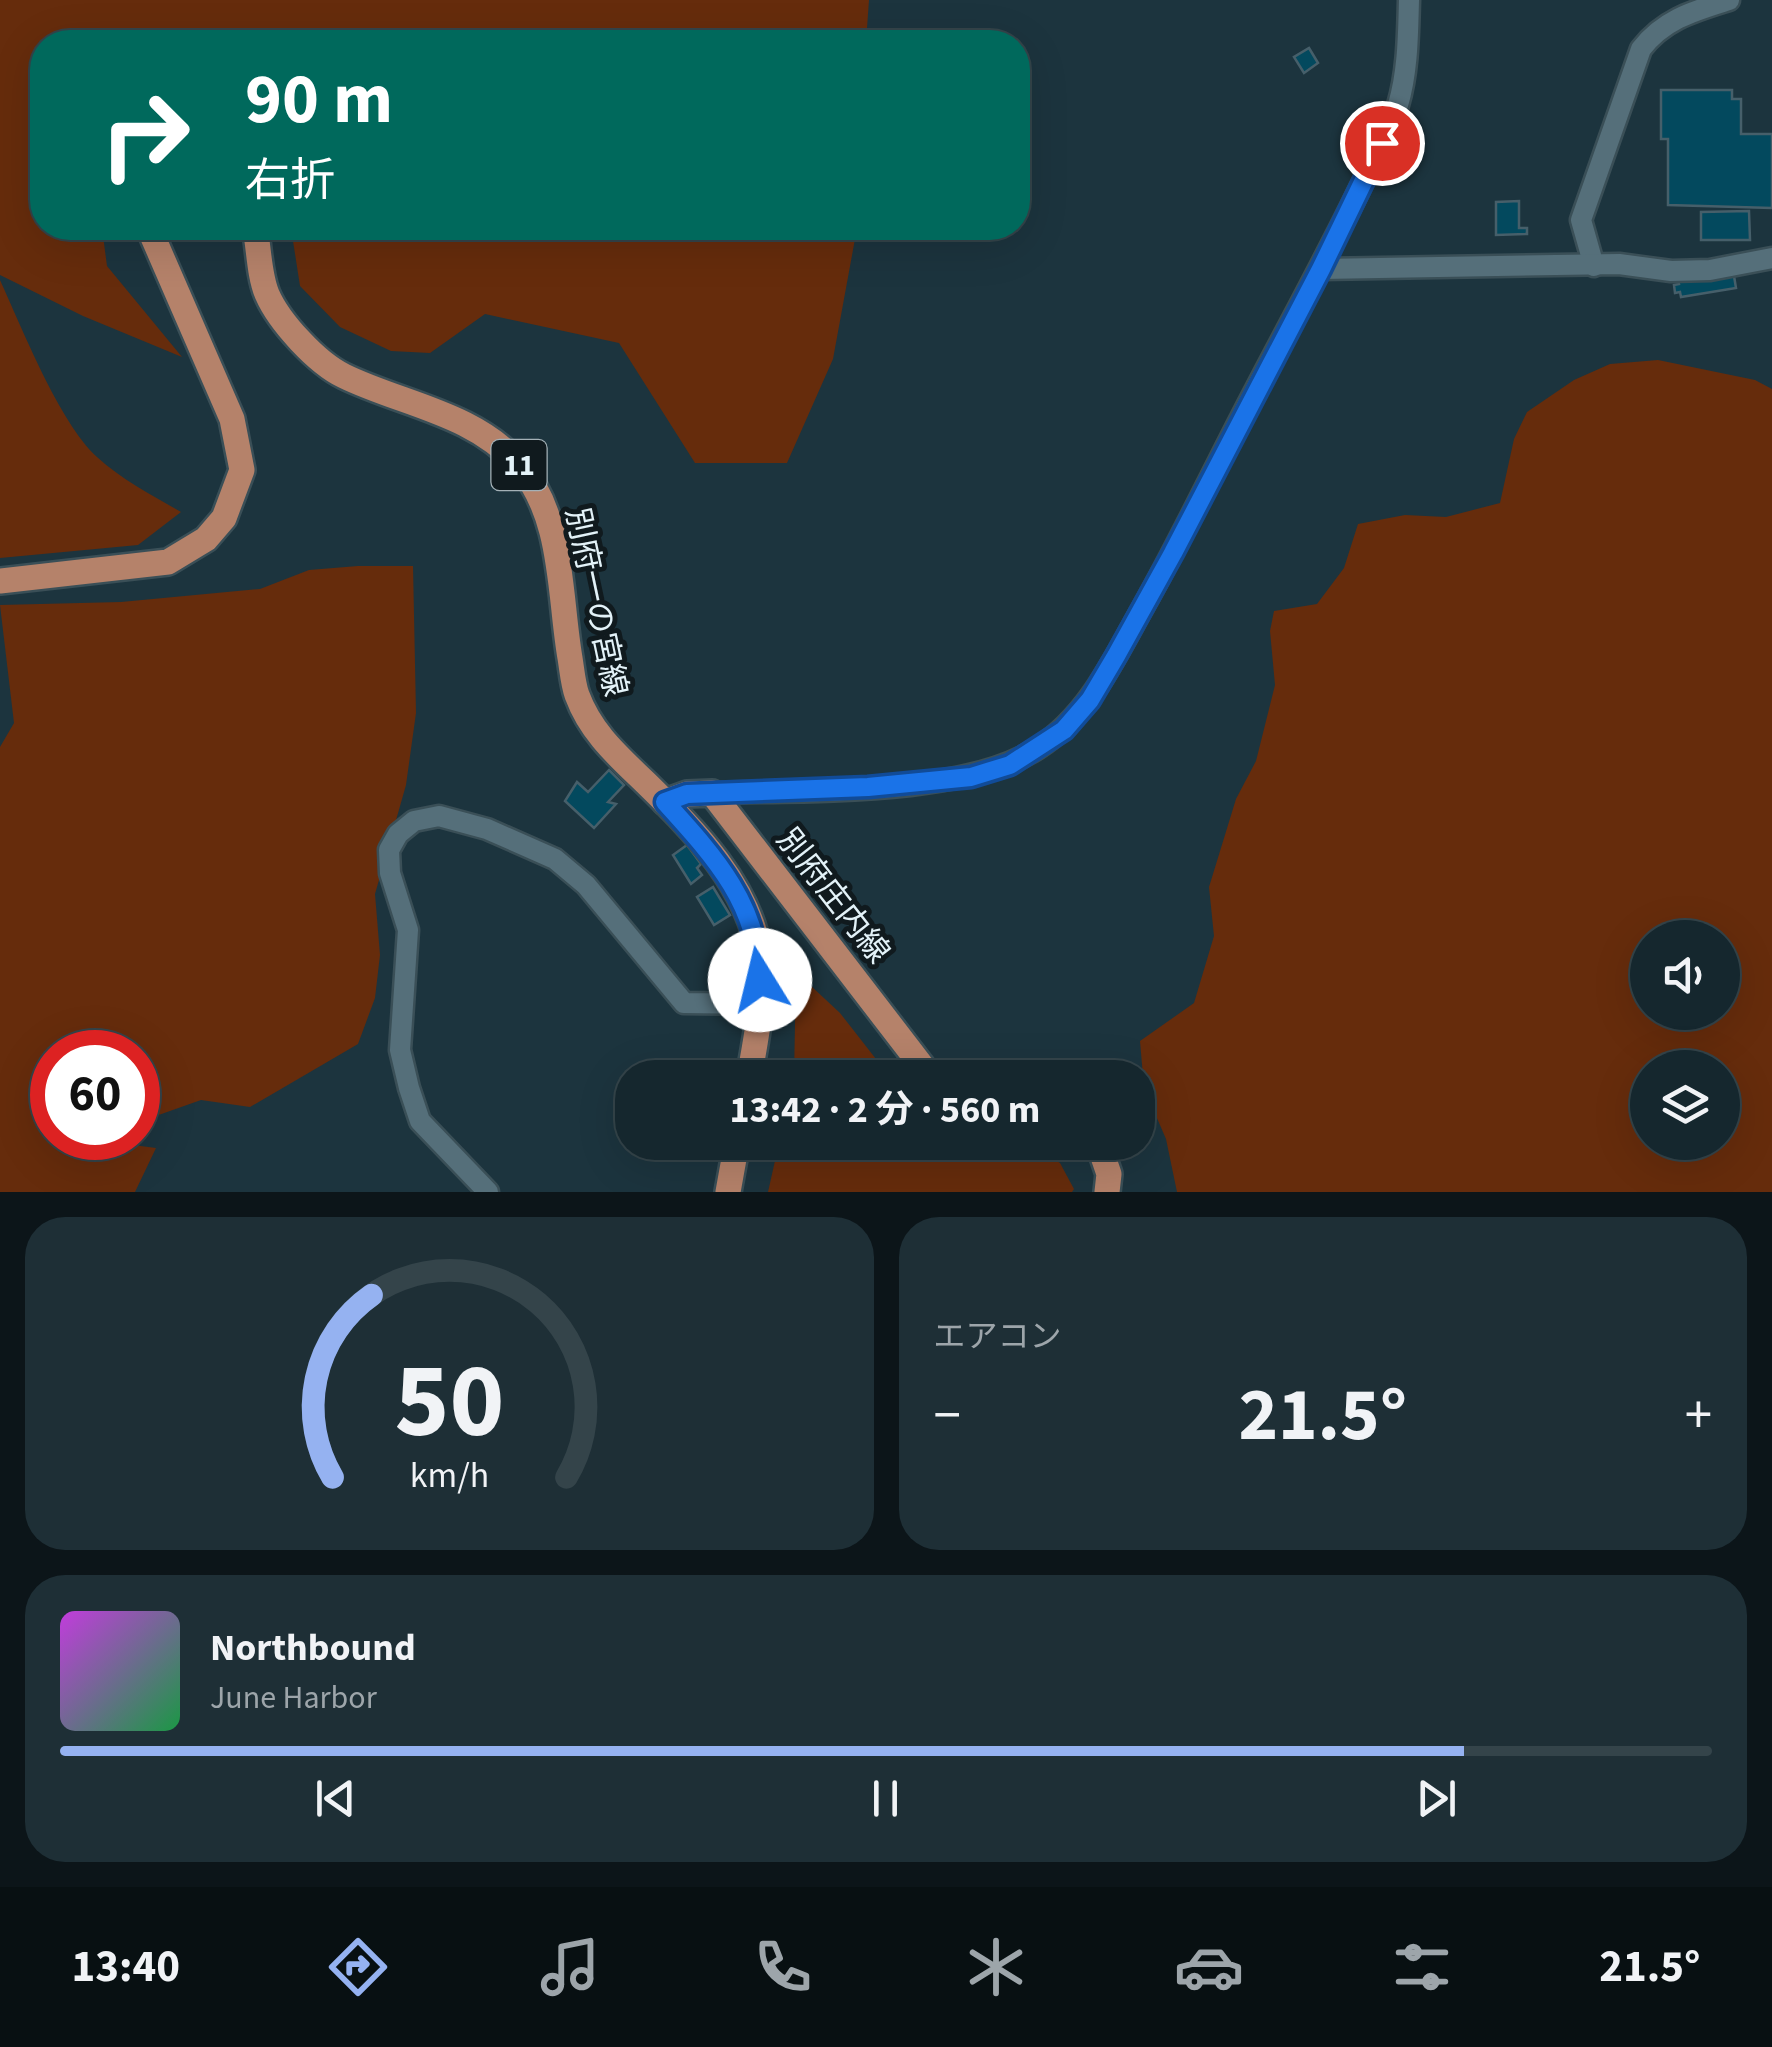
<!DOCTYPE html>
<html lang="ja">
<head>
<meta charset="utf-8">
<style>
  body { margin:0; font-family:"Source Sans 3","Noto Sans JP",sans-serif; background:#1e2f36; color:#f1f3f6; height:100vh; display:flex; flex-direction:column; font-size:38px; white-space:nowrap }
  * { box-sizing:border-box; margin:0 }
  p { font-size:32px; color:#9da5aa }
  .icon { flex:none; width:55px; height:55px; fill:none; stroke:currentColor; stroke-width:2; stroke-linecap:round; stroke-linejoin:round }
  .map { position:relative; height:1192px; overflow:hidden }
  .details { display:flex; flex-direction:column; gap:25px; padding:25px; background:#0c1519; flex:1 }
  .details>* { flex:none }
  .top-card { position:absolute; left:30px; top:30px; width:1000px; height:210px; border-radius:40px; box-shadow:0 10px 40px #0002,0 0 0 2px #34444a; background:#00695c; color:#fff; overflow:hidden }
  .buttons { position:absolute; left:1630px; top:920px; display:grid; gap:20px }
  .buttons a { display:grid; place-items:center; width:110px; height:110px; border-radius:50%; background:#15272e; box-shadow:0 10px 40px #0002,0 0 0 2px #34444a; font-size:50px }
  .speed { position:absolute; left:30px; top:1030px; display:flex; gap:20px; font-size:50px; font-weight:700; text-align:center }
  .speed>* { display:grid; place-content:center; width:130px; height:130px; border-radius:50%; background:#15272e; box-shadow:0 10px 40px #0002,0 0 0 2px #34444a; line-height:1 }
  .speed .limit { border:15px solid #d22; background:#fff; color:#111 }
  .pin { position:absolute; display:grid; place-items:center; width:85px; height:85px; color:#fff; margin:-42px; border:5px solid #fff; border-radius:50%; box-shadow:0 2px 10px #0007 }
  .me { position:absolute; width:110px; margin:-55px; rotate:351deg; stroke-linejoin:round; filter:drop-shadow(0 0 8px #0008) }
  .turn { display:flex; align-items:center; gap:35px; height:210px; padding:0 50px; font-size:45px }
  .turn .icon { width:130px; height:130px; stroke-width:2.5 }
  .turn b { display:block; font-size:70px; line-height:85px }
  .big { font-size:75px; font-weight:700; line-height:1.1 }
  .details .tile { flex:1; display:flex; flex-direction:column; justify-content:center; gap:15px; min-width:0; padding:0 35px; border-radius:40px; background:#1e2f36 }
  .details .dial { align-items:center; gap:0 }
  .dial svg { height:260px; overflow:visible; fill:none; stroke:#34444a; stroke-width:7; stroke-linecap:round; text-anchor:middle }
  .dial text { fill:#f1f3f6; stroke:none }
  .song { display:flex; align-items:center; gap:30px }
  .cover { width:120px; height:120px; border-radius:15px; background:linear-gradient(135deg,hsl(290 70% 55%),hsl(140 70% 35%)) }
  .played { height:10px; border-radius:5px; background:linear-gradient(90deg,#95b2f1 85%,#34444a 85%) }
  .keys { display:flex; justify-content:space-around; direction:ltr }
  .heat { display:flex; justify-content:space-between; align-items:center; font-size:55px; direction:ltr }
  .details .tiles { flex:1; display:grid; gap:25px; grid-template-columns:1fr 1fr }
  .tile:last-child { grid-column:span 2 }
  .trip { position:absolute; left:615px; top:1060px; width:540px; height:100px; border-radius:40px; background:#15272e; box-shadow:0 10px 40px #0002,0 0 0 2px #34444a; font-weight:700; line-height:100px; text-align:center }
  .tabs { display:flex; height:160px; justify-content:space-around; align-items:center; background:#081012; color:#9da5aa }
  .tabs .icon { width:70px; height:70px }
  .tabs .active { color:#95b2f1 }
  .tabs b { font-size:45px; color:#f1f3f6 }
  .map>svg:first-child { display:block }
  .green { fill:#662c0c; fill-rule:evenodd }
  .building { fill:#03495e; stroke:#465f6a; stroke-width:2.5 }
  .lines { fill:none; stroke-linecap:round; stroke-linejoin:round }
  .minor-casing { stroke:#3a4f57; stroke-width:25 }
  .major-casing { stroke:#3a4f57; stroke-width:30 }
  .minor { stroke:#556f7a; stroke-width:20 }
  .major { stroke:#b5826a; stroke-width:25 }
  .route-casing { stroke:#114b97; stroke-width:25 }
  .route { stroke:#1a73e8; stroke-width:18 }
  .labels { text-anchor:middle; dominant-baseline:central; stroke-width:10; stroke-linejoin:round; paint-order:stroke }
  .shield { fill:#101a1e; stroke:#a4b1b7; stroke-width:2.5 }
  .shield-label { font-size:30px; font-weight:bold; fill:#e3f2f8 }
  .street-label { font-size:32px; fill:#e3f2f8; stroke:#101a1e }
</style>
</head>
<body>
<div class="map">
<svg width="1772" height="1192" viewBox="0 0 1772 1192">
  <rect width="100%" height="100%" fill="#1c343e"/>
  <g class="green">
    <polygon points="0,0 869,0 866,42 42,42 42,228 102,228 107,266 182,357 83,316 0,275"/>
    <polygon points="291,228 857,228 833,359 787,463 695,463 619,343 485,314 430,353 391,351 340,327 300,286"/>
    <path d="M0 280C22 328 59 422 97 457 122 480 152 495 181 512L138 545 0 558Z"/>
    <path d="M1658 360 1755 380 1772 389V1192H1177L1166 1139 1144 1088 1140 1041 1194 1003 1214 936 1209 887 1236 799 1256 761 1275 685 1270 631 1274 611 1317 604 1344 568 1358 524 1405 515 1446 517 1500 503 1514 439 1527 412 1574 380 1610 364ZM1648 938H1722V1012H1648ZM1648 1068H1722V1142H1648Z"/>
    <polygon points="358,566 413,566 416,713 406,785 375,894 380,955 375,998 358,1044 250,1107 201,1100 153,1117 138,1129 138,1052 52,1052 52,1138 126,1138 118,1143 156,1148 135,1192 0,1192 0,747 14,723 0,605 121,602 260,589 309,570"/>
    <polygon points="796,972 840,1013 890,1077 794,1077"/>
    <polygon points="779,1143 1029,1143 1060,1163 1074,1189 1072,1192 768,1192"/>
  </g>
  <g class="building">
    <polygon points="1309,48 1318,63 1304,73 1294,57"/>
    <polygon points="1661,90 1732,90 1732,99 1741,99 1741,134 1772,134 1772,208 1668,205 1668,139 1661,139"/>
    <polygon points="1519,201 1519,228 1527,228 1527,234 1496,235 1496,202"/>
    <polygon points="1749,211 1750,240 1701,240 1701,212"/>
    <polygon points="1733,270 1736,288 1681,297 1680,292 1675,293 1674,285 1679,284 1678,279"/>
    <polygon points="609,770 624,785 608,802 616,804 594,828 565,801 577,782 588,792"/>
    <polygon points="687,845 701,864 697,868 702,875 691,884 673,855"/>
    <polygon points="713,887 730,915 714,925 697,897"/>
    <polygon points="867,929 891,946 879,962 855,945"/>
  </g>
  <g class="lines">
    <g class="minor-casing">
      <g id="minor">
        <path d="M1594 266 1581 220 1641 49C1664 19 1694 11 1729 0"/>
        <polyline points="1321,269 1619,264 1671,271 1710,270 1772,258"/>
        <path d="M712 793C802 790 964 797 1038 748 1088 716 1113 661 1141 611 1182 538 1217 463 1256 389 1291 322 1327 256 1360 188 1373 161 1390 133 1398 105 1408 71 1408 35 1409 0"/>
        <polyline points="488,1192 420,1121 409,1088 400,1050 408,930 390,873 389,850 398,834 414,821 439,816 487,829 555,859 586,885 684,1003 761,1004"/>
      </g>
    </g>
    <g class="major-casing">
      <g id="major">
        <path d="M255 228C259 248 259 275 267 294 279 322 317 363 344 376 401 404 474 413 518 464 564 516 559 594 570 658 572 670 573 684 577 695 591 733 618 756 646 783 695 831 750 886 760 957 765 997 756 1038 749 1078"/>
        <polyline points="0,581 168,562 206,539 224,518 242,470 232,419 149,228"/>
        <polyline points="665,802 687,794 712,793 931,1078"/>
        <polyline points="1098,1142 1109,1174 1107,1192"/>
        <polyline points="728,1192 737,1142"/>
      </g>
    </g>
    <use href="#minor" class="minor"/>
    <use href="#major" class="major"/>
  </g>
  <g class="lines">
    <g class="route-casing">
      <path id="route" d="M760 980C759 904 713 855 665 802L687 794 868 787 971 777 1010 765 1064 730 1090 700 1116 656 1173 553 1321 269 1382 143"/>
    </g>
    <use href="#route" class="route"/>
  </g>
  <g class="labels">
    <rect class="shield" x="491.5" y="440" width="55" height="50" rx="8"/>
    <g class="shield-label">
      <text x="519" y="465">11</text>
    </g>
    <g class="street-label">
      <text transform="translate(596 602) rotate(78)">別府一の宮線</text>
      <text transform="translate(833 896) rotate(52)">別府庄内線</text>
    </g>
  </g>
</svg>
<div class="buttons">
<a><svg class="icon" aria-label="sound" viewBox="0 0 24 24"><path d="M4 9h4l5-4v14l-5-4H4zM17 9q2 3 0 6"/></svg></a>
<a><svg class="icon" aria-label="layers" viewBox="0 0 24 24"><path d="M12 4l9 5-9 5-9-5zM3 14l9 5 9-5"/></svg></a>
</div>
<div class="speed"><div class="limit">60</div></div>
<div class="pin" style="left:1382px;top:143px;background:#d93025"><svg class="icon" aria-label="arrive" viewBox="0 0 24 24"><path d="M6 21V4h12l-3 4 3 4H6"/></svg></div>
<svg class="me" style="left:760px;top:980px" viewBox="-20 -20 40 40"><circle r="19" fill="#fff"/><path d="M0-13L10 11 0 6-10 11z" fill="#1a73e8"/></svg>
<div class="trip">13:42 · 2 分 · 560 m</div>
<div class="top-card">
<div class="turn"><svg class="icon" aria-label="right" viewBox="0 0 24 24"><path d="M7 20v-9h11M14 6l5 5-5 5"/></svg><div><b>90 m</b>右折</div></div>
</div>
</div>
<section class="details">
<div class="tiles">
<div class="tile dial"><svg viewBox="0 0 100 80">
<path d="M14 69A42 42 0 1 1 86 69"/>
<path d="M14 69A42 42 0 0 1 26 13" stroke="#95b2f1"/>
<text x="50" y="56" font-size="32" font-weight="700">50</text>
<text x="50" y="72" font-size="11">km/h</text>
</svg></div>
<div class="tile"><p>エアコン</p>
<div class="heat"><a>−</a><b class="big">21.5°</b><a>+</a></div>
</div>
<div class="tile">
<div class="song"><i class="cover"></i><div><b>Northbound</b><p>June Harbor</p></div></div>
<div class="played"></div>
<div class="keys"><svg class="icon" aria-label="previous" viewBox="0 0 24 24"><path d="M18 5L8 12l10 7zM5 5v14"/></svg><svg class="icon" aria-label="pause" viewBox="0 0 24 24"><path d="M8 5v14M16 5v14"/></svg><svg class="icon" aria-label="next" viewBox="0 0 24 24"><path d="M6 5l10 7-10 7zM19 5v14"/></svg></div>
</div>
</div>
</section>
<nav class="tabs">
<b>13:40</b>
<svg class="icon active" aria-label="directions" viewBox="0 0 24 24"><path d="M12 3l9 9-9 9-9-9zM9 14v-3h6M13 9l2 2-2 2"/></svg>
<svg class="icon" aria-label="music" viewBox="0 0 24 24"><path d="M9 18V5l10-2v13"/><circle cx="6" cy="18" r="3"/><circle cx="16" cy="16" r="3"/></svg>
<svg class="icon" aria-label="phone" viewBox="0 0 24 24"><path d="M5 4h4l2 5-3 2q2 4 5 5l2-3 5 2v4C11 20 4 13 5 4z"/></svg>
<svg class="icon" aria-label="climate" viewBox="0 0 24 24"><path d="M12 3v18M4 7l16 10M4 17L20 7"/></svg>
<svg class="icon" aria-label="car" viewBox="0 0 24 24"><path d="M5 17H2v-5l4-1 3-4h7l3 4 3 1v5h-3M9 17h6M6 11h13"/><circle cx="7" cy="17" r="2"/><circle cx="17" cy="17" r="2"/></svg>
<svg class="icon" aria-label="filters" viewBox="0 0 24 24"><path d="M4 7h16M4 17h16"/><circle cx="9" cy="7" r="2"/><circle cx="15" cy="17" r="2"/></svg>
<b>21.5°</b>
</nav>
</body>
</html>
